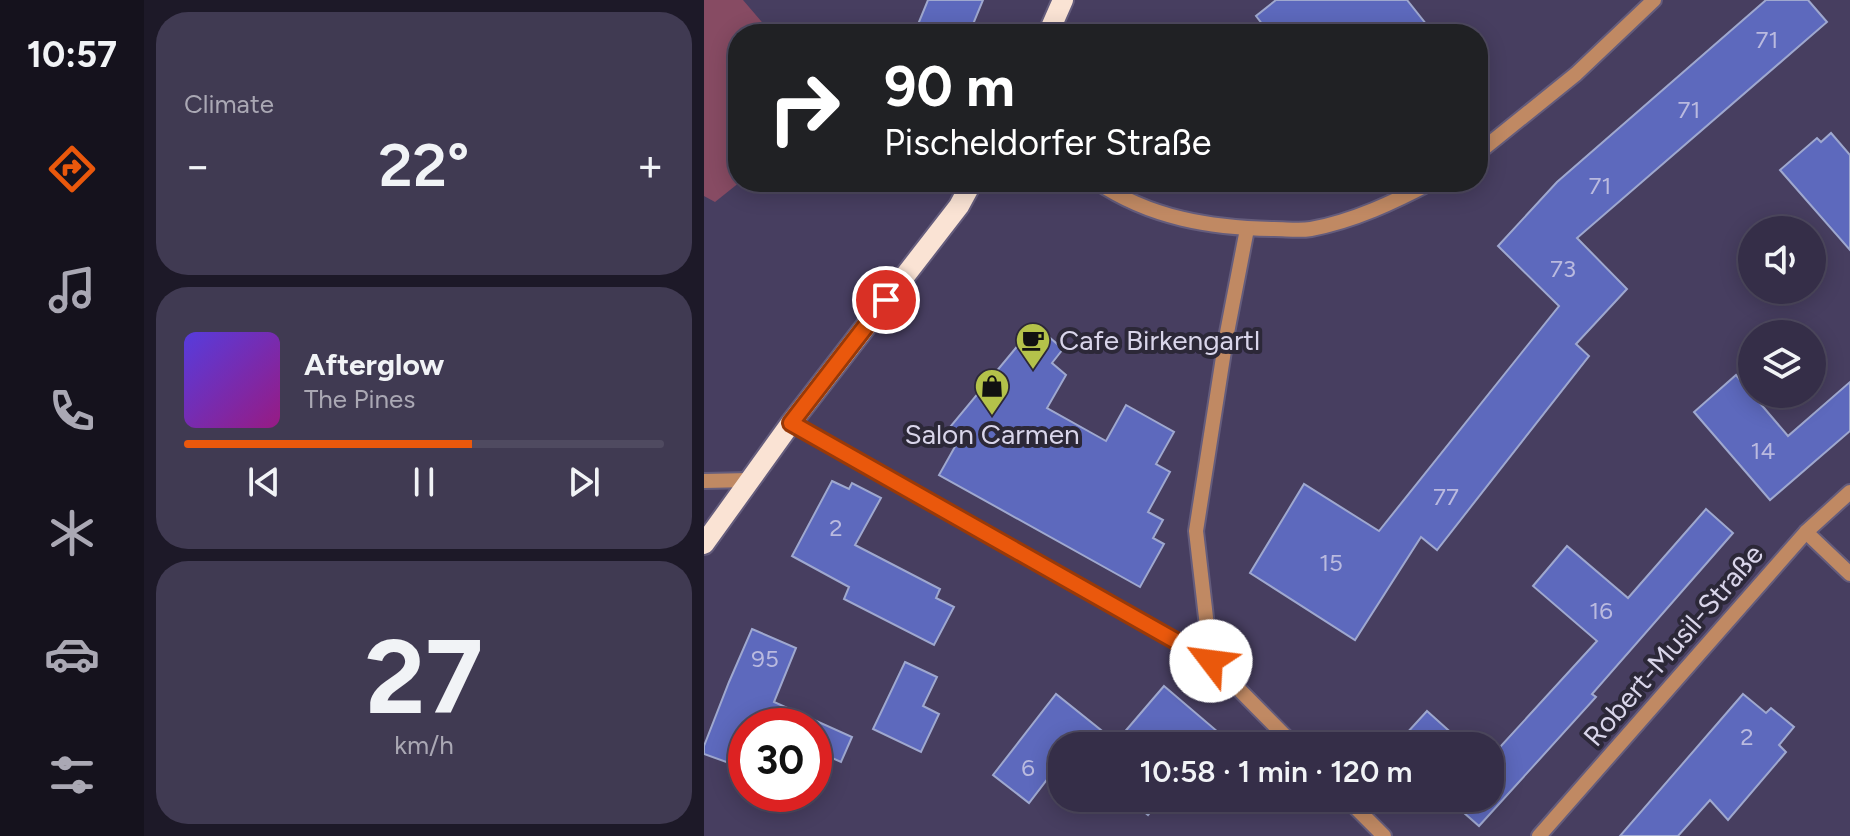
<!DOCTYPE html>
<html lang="en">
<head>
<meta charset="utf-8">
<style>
  body { margin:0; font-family:Figtree,sans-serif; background:#403a52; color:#f1f3f6; height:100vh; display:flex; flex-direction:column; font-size:30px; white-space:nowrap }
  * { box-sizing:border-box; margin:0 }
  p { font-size:26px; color:#aaa8b4 }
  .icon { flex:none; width:44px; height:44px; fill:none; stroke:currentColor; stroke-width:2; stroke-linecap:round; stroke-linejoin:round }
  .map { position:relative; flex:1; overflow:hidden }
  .details { display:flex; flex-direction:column; gap:12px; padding:12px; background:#1d1928; width:560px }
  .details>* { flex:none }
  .top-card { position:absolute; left:24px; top:24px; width:760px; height:168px; border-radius:32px; box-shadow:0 4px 20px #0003,0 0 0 2px #4f4a60; background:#202124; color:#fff; overflow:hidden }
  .controls { position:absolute; left:1034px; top:216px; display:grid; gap:16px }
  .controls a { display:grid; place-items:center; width:88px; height:88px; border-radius:50%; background:#352e48; box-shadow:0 4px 20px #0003,0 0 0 2px #4f4a60; font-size:40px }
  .speed { position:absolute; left:24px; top:708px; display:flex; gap:16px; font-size:40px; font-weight:700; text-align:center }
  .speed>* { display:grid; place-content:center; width:104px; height:104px; border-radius:50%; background:#352e48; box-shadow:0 4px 20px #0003,0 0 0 2px #4f4a60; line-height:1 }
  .speed .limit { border:12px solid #d22; background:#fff; color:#111 }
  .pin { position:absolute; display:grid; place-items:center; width:68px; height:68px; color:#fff; margin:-34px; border:4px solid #fff; border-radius:50%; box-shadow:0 2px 8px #0007 }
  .me { position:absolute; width:88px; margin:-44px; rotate:300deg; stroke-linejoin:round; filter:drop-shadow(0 0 6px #0008) }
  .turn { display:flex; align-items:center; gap:28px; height:168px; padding:0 24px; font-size:36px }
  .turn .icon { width:104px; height:104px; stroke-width:2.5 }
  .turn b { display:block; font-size:56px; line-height:68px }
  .big { font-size:60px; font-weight:600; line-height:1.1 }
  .details .card { flex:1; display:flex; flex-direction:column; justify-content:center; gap:12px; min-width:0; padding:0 28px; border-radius:32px; background:#403a52 }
  .details .dial { align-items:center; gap:0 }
  .dial b { font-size:104px; line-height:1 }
  .song { display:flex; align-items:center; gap:24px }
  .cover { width:96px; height:96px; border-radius:12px; background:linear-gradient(135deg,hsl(250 70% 55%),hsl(310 70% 35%)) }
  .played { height:8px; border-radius:4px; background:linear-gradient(90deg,#ea580c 60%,#4f4a60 60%) }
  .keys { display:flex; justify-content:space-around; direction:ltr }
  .heat { display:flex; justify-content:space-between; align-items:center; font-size:44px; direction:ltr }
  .trip { position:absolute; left:344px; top:732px; width:456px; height:80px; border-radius:32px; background:#352e48; box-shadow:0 4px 20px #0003,0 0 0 2px #4f4a60; font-weight:600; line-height:80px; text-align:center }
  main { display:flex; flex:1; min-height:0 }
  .tabs { display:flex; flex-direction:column; width:144px; justify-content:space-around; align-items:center; background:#15121d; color:#aaa8b4 }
  .tabs .icon { width:56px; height:56px }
  .tabs .current { color:#ea580c }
  .tabs b { font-size:36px; color:#f1f3f6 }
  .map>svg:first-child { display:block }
  .green { fill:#874b63 }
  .building { fill:#5d69bd; stroke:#9fa8cf; stroke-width:2 }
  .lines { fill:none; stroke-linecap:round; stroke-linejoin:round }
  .minor-casing { stroke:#645c7c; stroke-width:18 }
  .major-casing { stroke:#645c7c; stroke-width:24 }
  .minor { stroke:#c08963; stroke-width:14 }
  .major { stroke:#fae3d4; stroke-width:20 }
  .route-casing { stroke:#983908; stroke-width:20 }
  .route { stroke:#ea580c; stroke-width:14 }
  .labels { text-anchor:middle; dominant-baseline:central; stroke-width:8; stroke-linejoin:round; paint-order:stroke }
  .number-label { font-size:24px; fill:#babadf }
  .poi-label { font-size:28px; fill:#d9d5ea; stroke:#2c2838; text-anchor:start }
  .street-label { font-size:28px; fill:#d9d5ea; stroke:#2c2838 }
</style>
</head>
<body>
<main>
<nav class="tabs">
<b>10:57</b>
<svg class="icon current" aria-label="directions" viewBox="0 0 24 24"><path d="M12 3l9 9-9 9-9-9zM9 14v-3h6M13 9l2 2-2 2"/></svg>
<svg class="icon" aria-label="music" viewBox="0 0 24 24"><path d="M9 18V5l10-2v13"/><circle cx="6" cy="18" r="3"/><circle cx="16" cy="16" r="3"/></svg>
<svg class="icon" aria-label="phone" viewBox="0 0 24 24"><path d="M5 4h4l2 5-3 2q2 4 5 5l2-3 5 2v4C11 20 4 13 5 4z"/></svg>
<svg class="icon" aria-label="climate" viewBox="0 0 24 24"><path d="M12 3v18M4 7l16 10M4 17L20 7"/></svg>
<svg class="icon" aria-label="car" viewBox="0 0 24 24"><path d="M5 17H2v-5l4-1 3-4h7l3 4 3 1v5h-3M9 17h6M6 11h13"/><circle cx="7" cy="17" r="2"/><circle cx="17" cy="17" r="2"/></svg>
<svg class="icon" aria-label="filters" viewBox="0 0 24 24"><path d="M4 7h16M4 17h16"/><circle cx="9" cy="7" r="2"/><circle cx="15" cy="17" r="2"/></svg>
</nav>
<section class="details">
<div class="card"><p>Climate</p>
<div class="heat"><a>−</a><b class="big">22°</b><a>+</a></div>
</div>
<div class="card">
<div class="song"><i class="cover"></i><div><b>Afterglow</b><p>The Pines</p></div></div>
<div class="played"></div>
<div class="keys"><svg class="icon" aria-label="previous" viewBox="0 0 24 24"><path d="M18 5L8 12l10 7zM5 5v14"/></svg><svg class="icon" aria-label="pause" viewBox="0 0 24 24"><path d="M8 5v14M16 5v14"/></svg><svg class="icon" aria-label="next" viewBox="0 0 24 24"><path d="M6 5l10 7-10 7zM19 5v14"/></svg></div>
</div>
<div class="card dial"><b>27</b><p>km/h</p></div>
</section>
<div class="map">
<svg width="1146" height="836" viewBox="0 0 1146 836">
  <rect width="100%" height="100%" fill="#473e60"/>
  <polygon class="green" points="0,0 39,0 68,34 34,34 36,182 11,202 0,196"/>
  <g class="building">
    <polygon points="224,0 279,0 265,34 210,34"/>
    <polygon points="572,0 703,0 730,34 566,34 552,16"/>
    <polygon points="1062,0 1104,0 1123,22 873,238 923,289 872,344 885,356 733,550 717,537 651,640 546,573 600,484 675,531 855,306 794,246 853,182"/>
    <polygon points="1127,133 1146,155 1146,250 1076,170 1113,138 1117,142"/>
    <polygon points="331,325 359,349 348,363 362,375 343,408 402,441 422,405 470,432 452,464 466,472 444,512 459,520 449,538 460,544 436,587 235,475 257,436 246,427"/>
    <polygon points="1032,375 1084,436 1146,382 1146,431 1066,500 990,412"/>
    <polygon points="128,481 145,489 148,483 177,498 151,545 236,589 232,598 250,607 230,645 140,599 145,587 88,556"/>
    <polygon points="1002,509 1029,533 888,694 892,697 775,826 743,798 786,798 786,758 893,641 829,586 863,546 924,598"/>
    <polygon points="48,629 92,648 70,702 148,737 137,762 110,750 110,726 42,726 42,769 0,754 0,746 25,682"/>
    <polygon points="201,662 233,677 219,706 235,714 217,752 169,729"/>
    <polygon points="460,686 514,732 502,746 358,746 358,760 325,803 289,775 352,694 412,742"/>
    <polygon points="1039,694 1062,713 1067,708 1090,727 1075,745 1082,752 1024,820 1006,800 974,836 916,836"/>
    <polygon points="723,711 762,746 691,746"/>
    <polygon points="424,798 458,798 444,815"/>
  </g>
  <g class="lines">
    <g class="minor-casing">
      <g id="minor">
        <polyline points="774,153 872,74 950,0"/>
        <path d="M393 182C446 218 507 228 570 229 582 229 595 231 607 229 650 221 690 202 728 182"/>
        <polyline points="87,423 507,661 591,746"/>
        <polyline points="0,481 46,480"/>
        <polyline points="1102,532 1146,574"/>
        <polyline points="507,661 492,531 522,338 543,229"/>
        <polyline points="642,798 680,836"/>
        <polyline points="835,836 1102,532 1146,492"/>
      </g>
    </g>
    <g class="major-casing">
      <g id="major">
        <polyline points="344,34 359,0"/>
        <polyline points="0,544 87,423 255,206 268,182"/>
      </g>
    </g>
    <use href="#minor" class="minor"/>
    <use href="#major" class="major"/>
  </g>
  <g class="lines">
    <g class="route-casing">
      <polyline id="route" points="182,300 87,423 507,661"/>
    </g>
    <use href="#route" class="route"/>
  </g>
  <defs>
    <g id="cafe-pin" transform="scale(1.8)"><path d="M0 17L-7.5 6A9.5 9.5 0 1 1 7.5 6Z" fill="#b4c24a" stroke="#2c2838"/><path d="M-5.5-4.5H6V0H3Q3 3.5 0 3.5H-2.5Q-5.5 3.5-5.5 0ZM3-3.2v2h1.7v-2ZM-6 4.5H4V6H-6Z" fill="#111"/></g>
    <g id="shop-pin" transform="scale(1.8)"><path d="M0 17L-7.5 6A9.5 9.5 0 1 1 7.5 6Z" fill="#b4c24a" stroke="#2c2838"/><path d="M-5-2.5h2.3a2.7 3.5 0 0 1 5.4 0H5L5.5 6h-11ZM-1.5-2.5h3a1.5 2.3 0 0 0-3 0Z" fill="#111"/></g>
  </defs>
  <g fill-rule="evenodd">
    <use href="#cafe-pin" x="329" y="340"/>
    <use href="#shop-pin" x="288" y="386"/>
  </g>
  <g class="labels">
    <g class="number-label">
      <text x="1063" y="39">71</text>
      <text x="985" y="109">71</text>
      <text x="896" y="185">71</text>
      <text x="859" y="268">73</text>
      <text x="1059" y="450">14</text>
      <text x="742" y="496">77</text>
      <text x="132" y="527">2</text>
      <text x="627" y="562">15</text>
      <text x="897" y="610">16</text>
      <text x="61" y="658">95</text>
      <text x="1043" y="736">2</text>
      <text x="324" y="767">6</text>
    </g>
    <g class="poi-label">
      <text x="355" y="340">Cafe Birkengartl</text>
      <text x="288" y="434" text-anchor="middle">Salon Carmen</text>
    </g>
    <g class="street-label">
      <text transform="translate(969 645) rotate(-49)">Robert-Musil-Straße</text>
    </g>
  </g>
</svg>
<div class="controls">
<a><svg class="icon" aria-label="sound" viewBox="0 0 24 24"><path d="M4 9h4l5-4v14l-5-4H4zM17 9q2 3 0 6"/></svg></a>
<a><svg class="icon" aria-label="layers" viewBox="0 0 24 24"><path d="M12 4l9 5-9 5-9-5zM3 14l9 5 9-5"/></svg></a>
</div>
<div class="speed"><div class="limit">30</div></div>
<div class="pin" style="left:182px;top:300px;background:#d93025"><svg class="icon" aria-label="arrive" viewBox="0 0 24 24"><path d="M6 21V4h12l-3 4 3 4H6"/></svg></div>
<svg class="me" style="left:507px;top:661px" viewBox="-20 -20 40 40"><circle r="19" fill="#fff"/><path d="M0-13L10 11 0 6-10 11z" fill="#ea580c"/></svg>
<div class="trip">10:58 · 1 min · 120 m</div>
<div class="top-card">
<div class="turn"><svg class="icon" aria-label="right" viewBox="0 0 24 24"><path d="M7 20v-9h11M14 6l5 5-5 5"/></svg><div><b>90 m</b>Pischeldorfer Straße</div></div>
</div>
</div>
</main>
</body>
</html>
